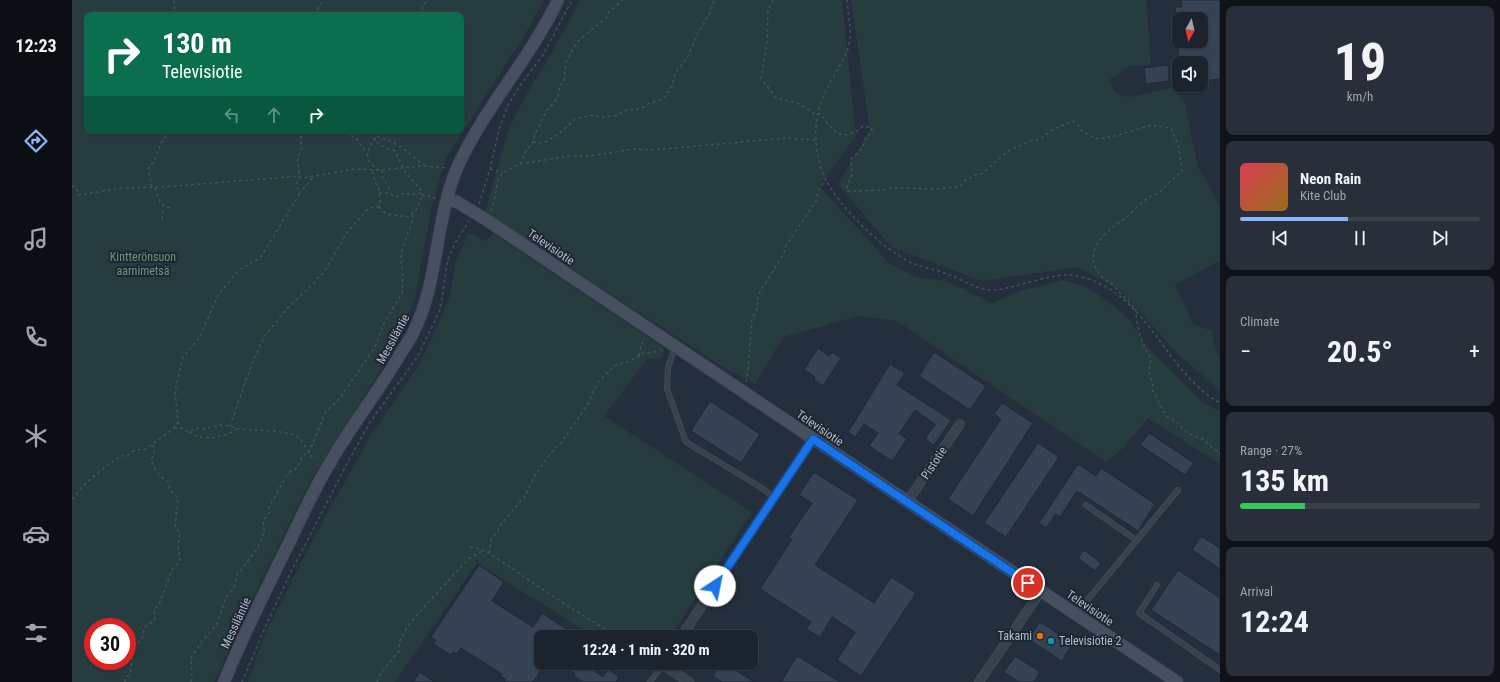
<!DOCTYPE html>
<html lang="en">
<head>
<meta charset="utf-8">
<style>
  body { margin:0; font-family:"Roboto Condensed",sans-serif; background:#282f3a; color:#f1f3f6; height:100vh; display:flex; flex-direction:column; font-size:15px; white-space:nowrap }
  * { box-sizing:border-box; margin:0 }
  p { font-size:13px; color:#a0a4aa }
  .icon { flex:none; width:22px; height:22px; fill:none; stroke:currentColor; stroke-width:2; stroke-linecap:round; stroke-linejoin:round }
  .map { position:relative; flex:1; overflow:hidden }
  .drawer { display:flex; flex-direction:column; gap:6px; padding:6px; background:#0f1319; width:280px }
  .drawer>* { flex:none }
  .guide { position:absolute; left:12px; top:12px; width:380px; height:122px; border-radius:8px; box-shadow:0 1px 3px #0004,0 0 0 1px #39404a; background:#0b6e4f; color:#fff; overflow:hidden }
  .needle { width:26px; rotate:188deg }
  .buttons { position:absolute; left:1100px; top:12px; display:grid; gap:8px }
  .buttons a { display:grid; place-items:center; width:36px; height:36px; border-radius:8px; background:#1b232e; box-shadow:0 1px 3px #0004,0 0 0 1px #39404a; font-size:20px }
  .speed { position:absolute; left:12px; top:618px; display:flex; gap:8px; font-size:20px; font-weight:700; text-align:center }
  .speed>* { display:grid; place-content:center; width:52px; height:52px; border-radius:50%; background:#1b232e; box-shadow:0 1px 3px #0004,0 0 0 1px #39404a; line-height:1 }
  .speed .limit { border:6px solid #d22; background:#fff; color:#111 }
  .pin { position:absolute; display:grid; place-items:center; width:34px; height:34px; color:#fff; margin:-17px; border:2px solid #fff; border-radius:50%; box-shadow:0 1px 4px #0007 }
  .me { position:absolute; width:44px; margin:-22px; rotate:34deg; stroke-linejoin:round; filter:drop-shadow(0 0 3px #0008) }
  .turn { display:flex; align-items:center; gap:14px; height:84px; padding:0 12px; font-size:18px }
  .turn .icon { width:52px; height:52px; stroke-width:2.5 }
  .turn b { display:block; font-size:28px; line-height:34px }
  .lanes { display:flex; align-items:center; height:38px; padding:0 12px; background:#0003; justify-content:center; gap:20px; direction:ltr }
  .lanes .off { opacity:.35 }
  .big { font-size:30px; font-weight:700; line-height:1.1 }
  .drawer .card { flex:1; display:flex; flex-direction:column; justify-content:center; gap:6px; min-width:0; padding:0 14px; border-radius:8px; background:#282f3a }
  .drawer .dial { align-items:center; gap:0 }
  .dial b { font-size:52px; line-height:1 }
  .song { display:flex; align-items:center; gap:12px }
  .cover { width:48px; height:48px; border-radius:6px; background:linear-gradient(135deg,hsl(350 70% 55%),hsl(40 70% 35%)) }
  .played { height:4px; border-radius:2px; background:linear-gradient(90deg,#8ab4f8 45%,#39404a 45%) }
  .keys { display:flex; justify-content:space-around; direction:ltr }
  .heat { display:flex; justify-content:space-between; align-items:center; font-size:22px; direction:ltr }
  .charge { height:6px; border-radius:3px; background:linear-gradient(90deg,#34c759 27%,#39404a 0) }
  .trip { position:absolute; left:462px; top:630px; width:224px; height:40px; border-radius:8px; background:#1b232e; box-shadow:0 1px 3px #0004,0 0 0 1px #39404a; font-weight:700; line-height:40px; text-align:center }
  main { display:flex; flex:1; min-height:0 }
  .tabs { display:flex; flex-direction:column; width:72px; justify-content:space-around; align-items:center; background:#0b0e12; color:#a0a4aa }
  .tabs .icon { width:28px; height:28px }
  .tabs .on { color:#8ab4f8 }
  .tabs b { font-size:18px; color:#f1f3f6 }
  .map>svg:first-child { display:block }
  .green { fill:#263c3f; fill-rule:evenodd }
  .building { fill:#364354; stroke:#1f2835 }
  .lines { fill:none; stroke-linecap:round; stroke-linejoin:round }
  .lane-casing { stroke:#414a57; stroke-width:6 }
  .street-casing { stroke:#414a57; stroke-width:10 }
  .secondary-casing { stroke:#414a57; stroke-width:13 }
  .path { stroke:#3f5557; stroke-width:1.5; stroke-dasharray:3 3; stroke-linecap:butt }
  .lane { stroke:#38414e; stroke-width:4 }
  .street { stroke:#38414e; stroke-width:8 }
  .secondary { stroke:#465061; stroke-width:11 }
  .route-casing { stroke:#114b97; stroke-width:10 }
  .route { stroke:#1a73e8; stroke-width:7 }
  .food-dot { fill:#e8710a; stroke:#1d2633; stroke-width:1.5 }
  .culture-dot { fill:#0f9aa8; stroke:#1d2633; stroke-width:1.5 }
  .labels { text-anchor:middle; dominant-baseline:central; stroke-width:4; stroke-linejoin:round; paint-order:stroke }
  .street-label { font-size:12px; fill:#b4bcc9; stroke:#1d2633 }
  .park-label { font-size:12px; fill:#6b9a76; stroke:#1d2633 }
  .poi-label { font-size:12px; fill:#b4bcc9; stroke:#1d2633; text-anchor:end }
</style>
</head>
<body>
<main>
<nav class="tabs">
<b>12:23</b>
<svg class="icon on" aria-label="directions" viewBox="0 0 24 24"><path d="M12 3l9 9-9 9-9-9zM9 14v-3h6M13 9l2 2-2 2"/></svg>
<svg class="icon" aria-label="music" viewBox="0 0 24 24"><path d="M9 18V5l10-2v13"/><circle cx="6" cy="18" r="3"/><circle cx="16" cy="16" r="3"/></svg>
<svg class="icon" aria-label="phone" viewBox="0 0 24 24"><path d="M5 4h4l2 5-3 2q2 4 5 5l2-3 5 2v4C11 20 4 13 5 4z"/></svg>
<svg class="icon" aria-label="climate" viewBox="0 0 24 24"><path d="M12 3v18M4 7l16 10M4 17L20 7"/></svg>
<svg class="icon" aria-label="car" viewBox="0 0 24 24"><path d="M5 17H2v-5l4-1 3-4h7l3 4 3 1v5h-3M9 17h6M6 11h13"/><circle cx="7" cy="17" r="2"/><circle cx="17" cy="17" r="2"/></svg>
<svg class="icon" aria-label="filters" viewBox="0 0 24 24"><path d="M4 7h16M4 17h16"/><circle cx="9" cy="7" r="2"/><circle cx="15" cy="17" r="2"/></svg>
</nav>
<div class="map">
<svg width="1148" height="682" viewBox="0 0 1148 682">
  <rect width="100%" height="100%" fill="#242f3e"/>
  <g class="green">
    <path d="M0 0H472L452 36 374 158 360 205 343 297 328 334 311 367 241 476 191 576 142 682H0ZM15 15H389V131H15ZM21 627H55V661H21Z"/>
    <polygon points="508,0 770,0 784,136 747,186 817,263 843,277 875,281 920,303 945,292 991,280 1012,286 1030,297 1057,319 1073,344 1130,402 1148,411 1148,464 1076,418 1052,447 1034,462 825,321 787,316 711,337 683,384 646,364 413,212 437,127 456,92 487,40"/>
    <polygon points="779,0 1074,0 1079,65 1057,66 1037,80 1044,94 1058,97 1099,88 1112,100 1126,167 1148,206 1148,262 1145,262 1103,285 1121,324 1140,331 1143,349 1148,357 1148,391 1106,354 1046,288 1005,267 910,281 878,269 819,247 766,184 798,130"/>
    <polygon points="396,233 414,241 422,234 592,348 591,355 588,359 575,359 532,416 680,512 598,637 523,637 405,563 323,682 176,682 192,636 242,537 299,435 347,365 369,318 379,293 383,265"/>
    <polygon points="564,663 581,663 576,671"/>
  </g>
  <g class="building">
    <polygon points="1109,0 1148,0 1148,79 1129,81 1129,63 1122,63 1122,60 1107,62 1106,41 1129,41 1129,19 1104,19 1103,7 1110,7"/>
    <polygon points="1096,65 1097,81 1074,84 1072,68"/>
    <polygon points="746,348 757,356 760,352 769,358 751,386 742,380 743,377 732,370"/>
    <polygon points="862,352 914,386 898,410 847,376"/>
    <polygon points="818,364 833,373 825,385 879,420 862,445 853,439 863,424 843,410 827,434 835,439 820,461 797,446 806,433 792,424 783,437 776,432"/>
    <polygon points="638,401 688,434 669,463 619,431"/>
    <polygon points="930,403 961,423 901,516 876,499 929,419 922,414"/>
    <polygon points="1077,433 1122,463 1113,475 1068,445"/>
    <polygon points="966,443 987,457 934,537 912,523"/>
    <polygon points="1006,464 1024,476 1029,468 1083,504 1066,531 1005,491 988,517 984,514 974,528 967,523"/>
    <polygon points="742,472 786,500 743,565 802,603 819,577 844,593 789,676 765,660 783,632 760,617 748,637 734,629 739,622 688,589 720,539 717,537 740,503 727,495"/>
    <polygon points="1129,536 1148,548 1148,569 1120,550"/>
    <polygon points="1012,550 1029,563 1023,571 1006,558"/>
    <polygon points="407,565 432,582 420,601 461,627 470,613 496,630 491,637 469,637 469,663 474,663 461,682 432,682 434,679 428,676 430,674 389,648 384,654 381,652 379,655 361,644 364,640 359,637"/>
    <polygon points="1106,570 1148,598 1148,655 1079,610"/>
    <polygon points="968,622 1001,643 990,661 956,639"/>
    <polygon points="725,656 768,682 709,682"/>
    <polygon points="943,656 968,672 962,682 947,682 932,672"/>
    <polygon points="487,663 511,663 531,677 536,669 547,677 544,682 511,682 502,676 503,674"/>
    <polygon points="649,663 653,663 682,682 650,682 641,676"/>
    <polygon points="348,672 362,682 341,682"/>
  </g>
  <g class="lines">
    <g class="lane-casing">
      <g id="lane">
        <polyline points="603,348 596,367 595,389 614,442 685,485 702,497"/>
        <polyline points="1014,505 1064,540"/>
        <polyline points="1085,585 1067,613 1148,670"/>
        <polyline points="1004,614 1106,490"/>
        <polyline points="578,682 591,665"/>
      </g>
    </g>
    <g class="street-casing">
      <g id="street">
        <polyline points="835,502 888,424"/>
        <polyline points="609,637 741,439"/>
        <polyline points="592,663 591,665 617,682"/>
        <polyline points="907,682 969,591"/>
      </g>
    </g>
    <g class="secondary-casing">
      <g id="secondary">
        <polyline points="375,199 385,202 413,219 1105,682"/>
        <path d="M152 682C171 635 194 589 217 543 230 515 243 487 259 461 280 425 305 393 326 358 331 349 338 340 342 331 367 280 363 220 385 168 412 108 458 59 486 0"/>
      </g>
    </g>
    <g class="path">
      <path d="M701 0 696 10 695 43 689 78 704 98 725 103 733 107 741 113 749 114C752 117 754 122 757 125 768 139 778 137 791 126L800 128 799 133 794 138 792 144 788 151 779 159 780 174 774 190 777 191 813 190 817 188 867 189 889 186 892 181 903 175 911 173 936 151 956 142 968 139 980 130 1001 121 1007 126 1010 131 1024 139 1043 136 1079 125 1099 128 1106 144 1110 172C1102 177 1096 184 1090 190 1086 194 1080 195 1076 198 1071 201 1061 210 1058 215 1042 225 1010 247 1025 270 1029 277 1035 281 1041 285 1043 287 1045 290 1047 292 1053 298 1059 304 1064 310 1063 323 1072 349 1079 358L1077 372 1081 385V391L1094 416 1105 422 1115 433 1131 439 1148 454"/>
      <path d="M775 0C776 14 780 30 777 44 775 54 769 63 764 72 752 93 742 113 744 139 744 152 748 166 753 178 767 207 810 249 840 263 852 268 866 270 878 275 893 281 907 291 923 290 929 290 936 287 943 286 960 282 979 275 996 275 1004 275 1014 278 1022 281 1079 304 1096 374 1148 403"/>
      <path d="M102 15C104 10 102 6 102 0"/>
      <polyline points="243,15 244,11 252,0"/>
      <polyline points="347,15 355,0"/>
      <polyline points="304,131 303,141 315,149 323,151 333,172 348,189 349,193 351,195 360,197 364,199"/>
      <polyline points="274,132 285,139 295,154"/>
      <polyline points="461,142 472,143 487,134 503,119 520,115 531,117 546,115 554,110 566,109 572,107 576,104 591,99 600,86 603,73 615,58 626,33 638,13 642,0"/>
      <polyline points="448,164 455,149 461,142 463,134 475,110 482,103 486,96 488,86 492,82 494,62 505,42 522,28 534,18 538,11 551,0"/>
      <path d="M353 166C338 154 323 140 304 136 295 151 290 158 306 170L353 166 375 168"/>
      <polyline points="418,169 431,173"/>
      <polyline points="310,170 310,176 318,190 318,192"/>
      <polyline points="301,171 303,182 307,189 308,202 307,207"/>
      <polyline points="0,187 3,186 7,195 50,188 90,187 228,176 231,178 283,169 306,170"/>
      <polyline points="80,187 76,169 83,160 84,155 87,150 88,144 92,139 95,131"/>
      <polyline points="83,188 88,202 92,206 98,208"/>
      <polyline points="307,193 318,193 323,197 333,193 339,195 349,193"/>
      <polyline points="227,194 241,177"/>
      <polyline points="407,204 418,169 427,130 436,105 447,87 471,55 500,0"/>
      <polyline points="307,207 314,214 336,217 344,210 351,195"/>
      <polyline points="419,211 423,197 426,179 431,173 448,164 497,156 517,156 562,149 580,150 715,138 743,140"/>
      <polyline points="90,219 91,207"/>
      <polyline points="567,356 568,350 572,338"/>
      <polyline points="674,382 676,370 680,319 685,309 686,295 711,255 715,244 744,201 746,191 754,179"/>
      <polyline points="106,422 109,428"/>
      <polyline points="158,426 179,366 192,337 217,306 233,292 252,272 276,231 297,208 307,207"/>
      <path d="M102 428H109L116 432 126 428 133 429 147 425 158 426 164 429C177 430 217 430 226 437 233 442 234 451 240 457H244"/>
      <path d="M117 432C121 434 125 437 129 437 139 439 157 436 164 429"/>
      <polyline points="0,499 11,486 28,471 49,456 56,455 63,450 74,449 102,428 106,422 103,391 111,357 128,337 146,295 167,270 188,258 227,195 225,182 228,176 225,161 230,147 228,139 232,131"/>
      <polyline points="398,547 408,549 417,553 476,593 545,637"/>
      <polyline points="417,553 419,540 431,522 453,496 463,475 483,448 488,444 516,404 525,384 530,378 544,365 558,361 567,356 571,353 579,353 591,349"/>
      <path d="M53 682V679L58 673 62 649 71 636 72 628 83 619 82 612 83 609 88 602 100 570 108 560 106 545 108 533 103 526 106 498 98 490 96 482C88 477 82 469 79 461L82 453 81 444"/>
      <path d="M119 682 120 676 119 658 130 641 144 626 154 597 162 588 165 575 185 549 193 531C188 523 193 518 198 512L197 507 216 473 225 468 231 455 237 453 253 413 268 398 298 354 304 345 311 325 330 293 331 278 329 260 331 246 341 219 340 214"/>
      <polyline points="170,682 195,623 219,572 277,460 298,422 346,356 368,310 376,259 383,243 397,221"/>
      <polyline points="305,682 309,673 327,651 327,643 337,624 385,571 397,559 411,550"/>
    </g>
    <use href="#lane" class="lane"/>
    <use href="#street" class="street"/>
    <use href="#secondary" class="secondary"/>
  </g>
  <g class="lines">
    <g class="route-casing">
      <polyline id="route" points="643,586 741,439 956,583"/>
    </g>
    <use href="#route" class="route"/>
  </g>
  <circle class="food-dot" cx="968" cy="636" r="4"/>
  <circle class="culture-dot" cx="979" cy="641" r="4"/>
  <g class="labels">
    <g class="street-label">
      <text transform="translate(479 247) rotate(34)">Televisiotie</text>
      <text transform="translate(321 339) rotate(-61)">Messiläntie</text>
      <text transform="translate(748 428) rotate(34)">Televisiotie</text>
      <text transform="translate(862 463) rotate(-56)">Pistotie</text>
      <text transform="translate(1018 608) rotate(34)">Televisiotie</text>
      <text transform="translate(164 623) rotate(-65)">Messiläntie</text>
    </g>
    <g class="park-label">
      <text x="71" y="257">Kintterönsuon<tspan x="71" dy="14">aarnimetsä</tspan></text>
    </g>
    <g class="poi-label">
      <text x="960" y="636">Takami</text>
      <text x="987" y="641" text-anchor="start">Televisiotie 2</text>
    </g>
  </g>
</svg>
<div class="buttons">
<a><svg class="needle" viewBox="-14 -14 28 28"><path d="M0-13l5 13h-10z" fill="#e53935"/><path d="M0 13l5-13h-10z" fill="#a0a4aa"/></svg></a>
<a><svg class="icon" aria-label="sound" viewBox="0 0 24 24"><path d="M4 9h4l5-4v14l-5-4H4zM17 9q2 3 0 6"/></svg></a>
</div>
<div class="speed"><div class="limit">30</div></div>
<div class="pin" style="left:956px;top:583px;background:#d93025"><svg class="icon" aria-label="arrive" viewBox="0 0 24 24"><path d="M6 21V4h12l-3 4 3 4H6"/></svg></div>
<svg class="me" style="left:643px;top:586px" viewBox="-20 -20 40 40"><circle r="19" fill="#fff"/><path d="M0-13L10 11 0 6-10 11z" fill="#1a73e8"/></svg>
<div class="trip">12:24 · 1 min · 320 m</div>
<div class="guide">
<div class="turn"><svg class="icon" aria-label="right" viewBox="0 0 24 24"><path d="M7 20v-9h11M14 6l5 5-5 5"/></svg><div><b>130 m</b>Televisiotie</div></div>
<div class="lanes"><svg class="icon off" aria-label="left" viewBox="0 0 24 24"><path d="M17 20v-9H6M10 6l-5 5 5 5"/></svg><svg class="icon off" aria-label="ahead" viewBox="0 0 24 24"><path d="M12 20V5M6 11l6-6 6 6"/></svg><svg class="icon" aria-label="right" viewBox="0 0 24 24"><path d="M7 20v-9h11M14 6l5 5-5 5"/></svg></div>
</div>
</div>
<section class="drawer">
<div class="card dial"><b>19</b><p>km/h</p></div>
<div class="card">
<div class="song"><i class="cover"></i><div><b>Neon Rain</b><p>Kite Club</p></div></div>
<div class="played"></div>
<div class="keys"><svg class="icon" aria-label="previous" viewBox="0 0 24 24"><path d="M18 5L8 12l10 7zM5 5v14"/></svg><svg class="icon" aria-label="pause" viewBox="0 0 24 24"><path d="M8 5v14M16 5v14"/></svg><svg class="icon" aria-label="next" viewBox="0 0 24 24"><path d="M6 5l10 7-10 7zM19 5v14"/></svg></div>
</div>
<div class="card"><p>Climate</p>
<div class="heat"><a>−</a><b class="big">20.5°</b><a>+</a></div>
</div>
<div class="card"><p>Range · 27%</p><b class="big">135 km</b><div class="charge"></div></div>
<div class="card"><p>Arrival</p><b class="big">12:24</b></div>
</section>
</main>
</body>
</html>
